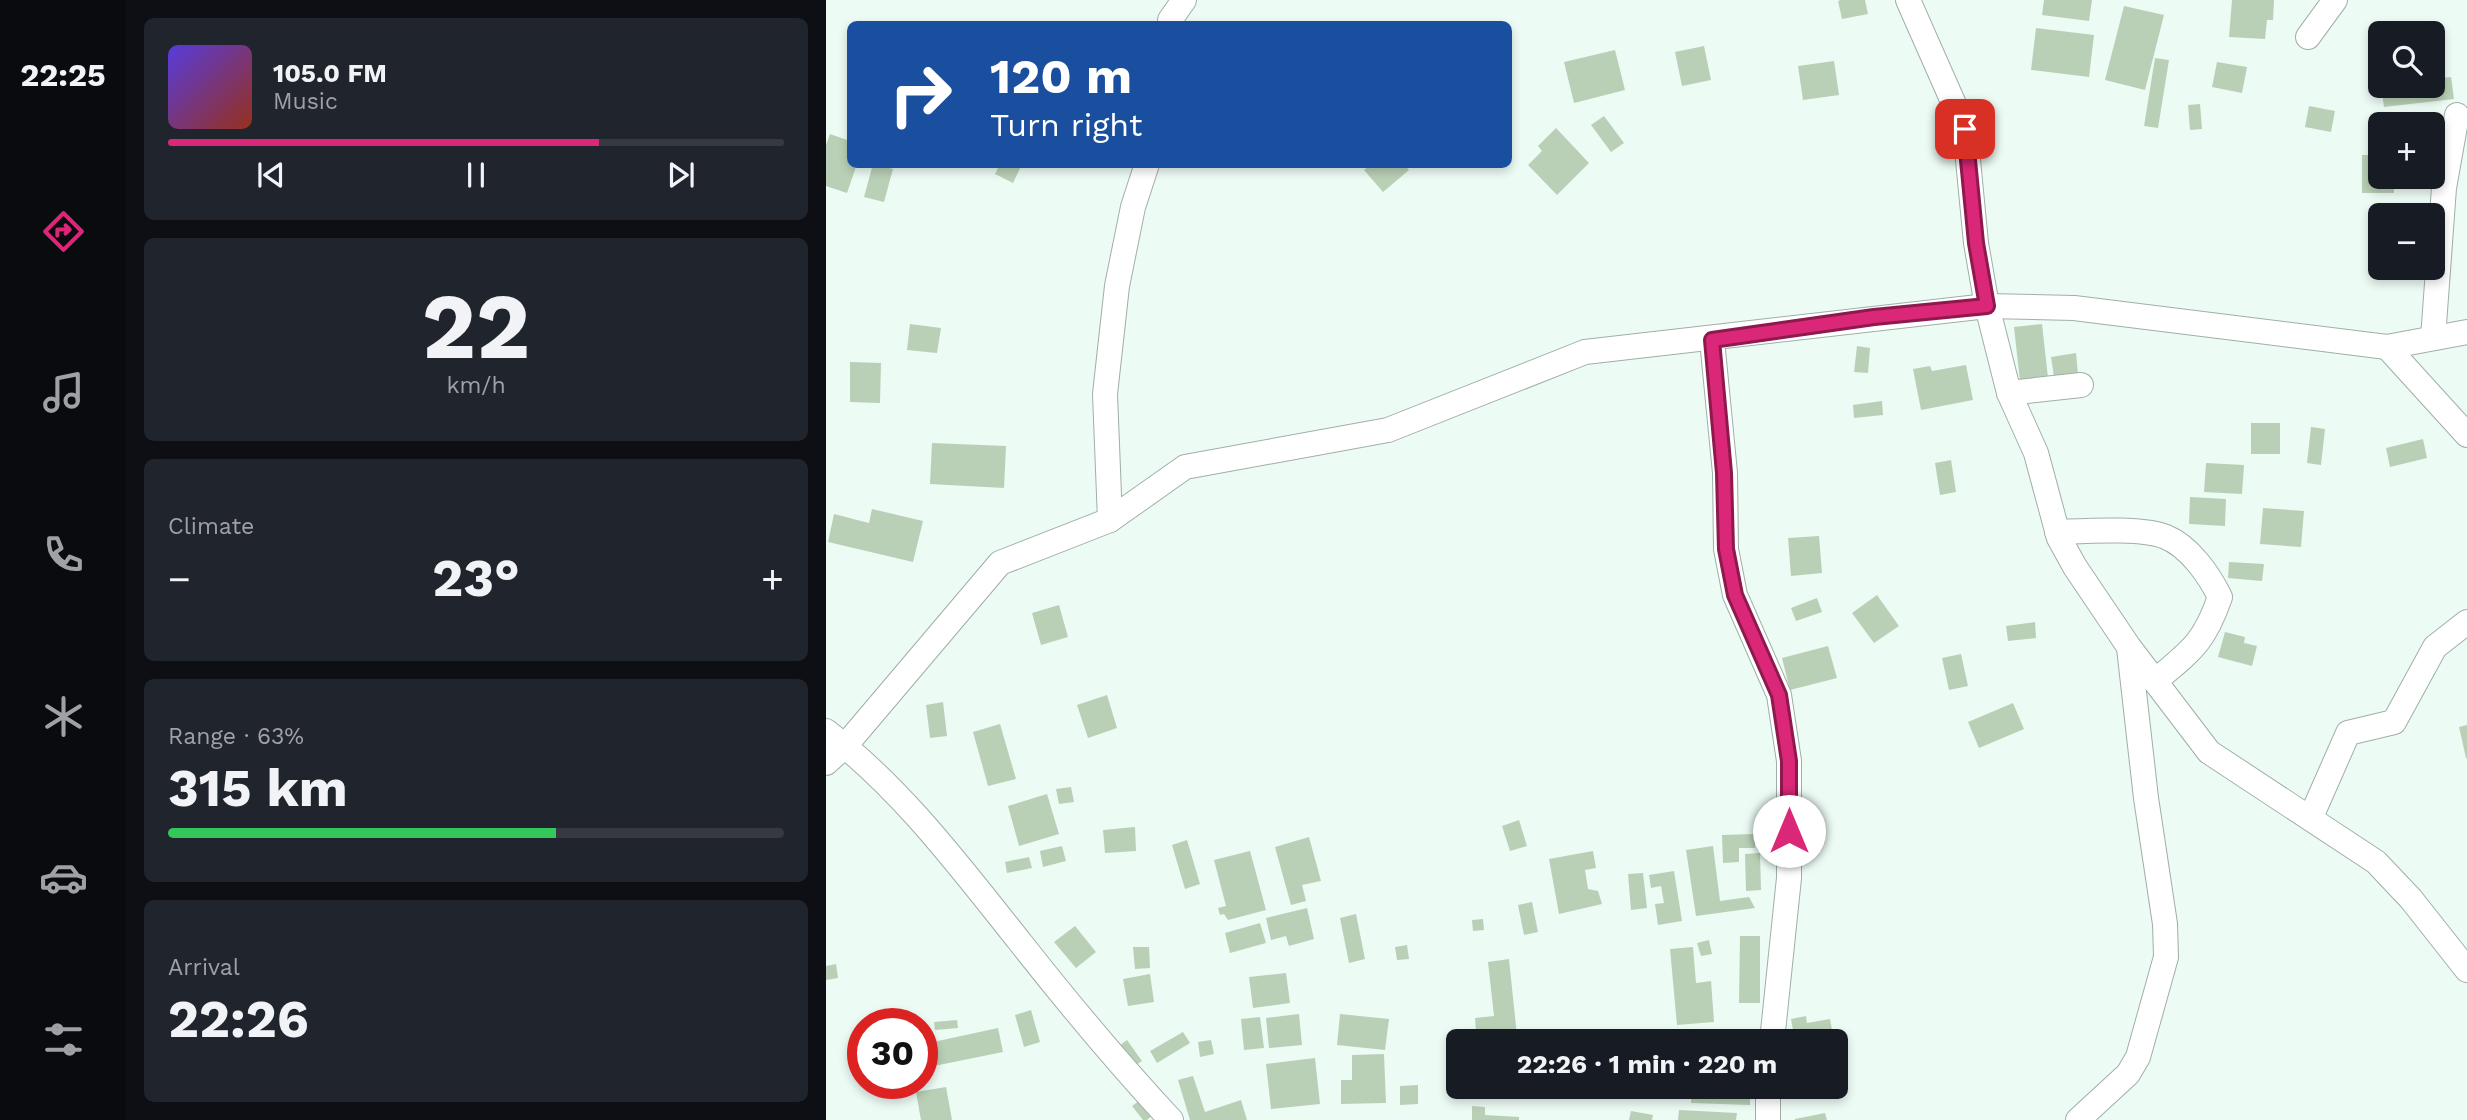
<!DOCTYPE html>
<html lang="en">
<head>
<meta charset="utf-8">
<style>
  body { margin:0; font-family:"Work Sans",sans-serif; background:#20242c; color:#f1f3f6; height:100vh; display:flex; flex-direction:column; font-size:26px; white-space:nowrap }
  * { box-sizing:border-box; margin:0 }
  p { font-size:23px; color:#9ea1a6 }
  .icon { flex:none; width:38px; height:38px; fill:none; stroke:currentColor; stroke-width:2; stroke-linecap:round; stroke-linejoin:round }
  .map { position:relative; flex:1; overflow:hidden }
  .panel { display:flex; flex-direction:column; gap:18px; padding:18px; background:#0d0f14; width:700px }
  .panel>* { flex:none }
  .guide { position:absolute; left:21px; top:21px; width:665px; height:147px; border-radius:10px; box-shadow:0 4px 10px #0003; background:#1a4fa0; color:#fff; overflow:hidden }
  .controls { position:absolute; left:1542px; top:21px; display:grid; gap:14px }
  .controls a { display:grid; place-items:center; width:77px; height:77px; border-radius:10px; background:#171b24; box-shadow:0 4px 10px #0003; font-size:35px }
  .speed { position:absolute; left:21px; top:1008px; display:flex; gap:14px; font-size:35px; font-weight:700; text-align:center }
  .speed>* { display:grid; place-content:center; width:91px; height:91px; border-radius:50%; background:#171b24; box-shadow:0 4px 10px #0003; line-height:1 }
  .speed .limit { border:10px solid #d22; background:#fff; color:#111 }
  .pin { position:absolute; display:grid; place-items:center; width:60px; height:60px; color:#fff; margin:-30px; border-radius:14px; box-shadow:0 4px 10px #0006 }
  .me { position:absolute; width:77px; margin:-38px; rotate:0deg; stroke-linejoin:round; filter:drop-shadow(0 0 5px #0008) }
  .turn { display:flex; align-items:center; gap:24px; height:147px; padding:0 28px; font-size:32px }
  .turn .icon { width:91px; height:91px; stroke-width:2.5 }
  .turn b { display:block; font-size:49px; line-height:60px }
  .big { font-size:52px; font-weight:700; line-height:1.1 }
  .panel .widget { flex:1; display:flex; flex-direction:column; justify-content:center; gap:10px; min-width:0; padding:0 24px; border-radius:10px; background:#20242c }
  .panel .dial { align-items:center; gap:0 }
  .dial b { font-size:91px; line-height:1 }
  .song { display:flex; align-items:center; gap:21px }
  .cover { width:84px; height:84px; border-radius:10px; background:linear-gradient(135deg,hsl(250 70% 55%),hsl(10 70% 35%)) }
  .played { height:7px; border-radius:4px; background:linear-gradient(90deg,#db2777 70%,#363941 70%) }
  .keys { display:flex; justify-content:space-around; direction:ltr }
  .heat { display:flex; justify-content:space-between; align-items:center; font-size:38px; direction:ltr }
  .charge { height:10px; border-radius:5px; background:linear-gradient(90deg,#34c759 63%,#363941 0) }
  .trip { position:absolute; left:620px; top:1029px; width:402px; height:70px; border-radius:10px; background:#171b24; box-shadow:0 4px 10px #0003; font-weight:700; line-height:70px; text-align:center }
  main { display:flex; flex:1; min-height:0 }
  .tab-bar { display:flex; flex-direction:column; width:126px; justify-content:space-around; align-items:center; background:#090b0e; color:#9ea1a6 }
  .tab-bar .icon { width:49px; height:49px }
  .tab-bar .on { color:#db2777 }
  .tab-bar b { font-size:32px; color:#f1f3f6 }
  .map>svg:first-child { display:block }
  .building { fill:#b9d0b6 }
  .lines { fill:none; stroke-linecap:round; stroke-linejoin:round }
  .street-casing { stroke:#a1aea8; stroke-width:26 }
  .street { stroke:#fff; stroke-width:24 }
  .route-casing { stroke:#8e194d; stroke-width:18 }
  .route { stroke:#db2777; stroke-width:12 }
</style>
</head>
<body>
<main>
<nav class="tab-bar">
<b>22:25</b>
<svg class="icon on" aria-label="directions" viewBox="0 0 24 24"><path d="M12 3l9 9-9 9-9-9zM9 14v-3h6M13 9l2 2-2 2"/></svg>
<svg class="icon" aria-label="music" viewBox="0 0 24 24"><path d="M9 18V5l10-2v13"/><circle cx="6" cy="18" r="3"/><circle cx="16" cy="16" r="3"/></svg>
<svg class="icon" aria-label="phone" viewBox="0 0 24 24"><path d="M5 4h4l2 5-3 2q2 4 5 5l2-3 5 2v4C11 20 4 13 5 4z"/></svg>
<svg class="icon" aria-label="climate" viewBox="0 0 24 24"><path d="M12 3v18M4 7l16 10M4 17L20 7"/></svg>
<svg class="icon" aria-label="car" viewBox="0 0 24 24"><path d="M5 17H2v-5l4-1 3-4h7l3 4 3 1v5h-3M9 17h6M6 11h13"/><circle cx="7" cy="17" r="2"/><circle cx="17" cy="17" r="2"/></svg>
<svg class="icon" aria-label="filters" viewBox="0 0 24 24"><path d="M4 7h16M4 17h16"/><circle cx="9" cy="7" r="2"/><circle cx="15" cy="17" r="2"/></svg>
</nav>
<section class="panel">
<div class="widget">
<div class="song"><i class="cover"></i><div><b>105.0 FM</b><p>Music</p></div></div>
<div class="played"></div>
<div class="keys"><svg class="icon" aria-label="previous" viewBox="0 0 24 24"><path d="M18 5L8 12l10 7zM5 5v14"/></svg><svg class="icon" aria-label="pause" viewBox="0 0 24 24"><path d="M8 5v14M16 5v14"/></svg><svg class="icon" aria-label="next" viewBox="0 0 24 24"><path d="M6 5l10 7-10 7zM19 5v14"/></svg></div>
</div>
<div class="widget dial"><b>22</b><p>km/h</p></div>
<div class="widget"><p>Climate</p>
<div class="heat"><a>−</a><b class="big">23°</b><a>+</a></div>
</div>
<div class="widget"><p>Range · 63%</p><b class="big">315 km</b><div class="charge"></div></div>
<div class="widget"><p>Arrival</p><b class="big">22:26</b></div>
</section>
<div class="map">
<svg width="1641" height="1120" viewBox="0 0 1641 1120">
  <rect width="100%" height="100%" fill="#edfbf5"/>
  <g class="building">
    <polygon points="1015,0 1039,0 1042,14 1016,19 1012,1"/>
    <polygon points="1218,0 1266,0 1263,21 1216,15"/>
    <polygon points="1406,0 1448,0 1447,20 1441,20 1439,39 1403,37"/>
    <polygon points="1298,6 1338,15 1319,90 1279,80"/>
    <polygon points="1210,28 1268,35 1263,77 1205,70"/>
    <polygon points="878,46 885,80 856,86 849,52"/>
    <polygon points="789,50 799,90 748,103 738,62"/>
    <polygon points="1329,58 1343,60 1332,128 1318,126"/>
    <polygon points="1008,61 1013,95 977,100 972,66"/>
    <polygon points="1391,62 1421,67 1416,93 1386,87"/>
    <polygon points="1625,77 1628,99 1558,107 1555,86 1606,86 1606,79"/>
    <polygon points="1374,104 1376,129 1364,130 1362,105"/>
    <polygon points="1483,106 1509,111 1505,132 1479,127"/>
    <polygon points="778,116 798,143 785,152 765,125"/>
    <polygon points="730,128 763,163 731,195 702,165 716,151 712,146"/>
    <polygon points="4,134 24,141 24,164 31,164 21,193 0,186 0,145"/>
    <polygon points="1536,155 1554,155 1554,177 1568,177 1568,193 1536,193"/>
    <polygon points="47,164 67,169 58,202 38,197"/>
    <polygon points="174,164 196,164 187,183 169,174"/>
    <polygon points="545,164 578,164 583,170 557,192 538,170"/>
    <polygon points="84,324 115,328 111,353 81,350"/>
    <polygon points="1216,324 1222,378 1194,381 1188,327"/>
    <polygon points="1031,346 1044,348 1042,373 1028,372"/>
    <polygon points="1250,353 1252,374 1228,377 1225,357"/>
    <polygon points="24,362 55,363 54,403 24,402"/>
    <polygon points="1140,365 1147,400 1095,410 1087,369 1104,366 1106,371"/>
    <polygon points="1056,401 1057,415 1028,418 1027,405"/>
    <rect x="1425" y="423" width="29" height="31"/>
    <polygon points="1485,427 1499,429 1495,465 1481,463"/>
    <polygon points="1597,439 1601,458 1564,467 1560,448"/>
    <polygon points="106,443 180,446 178,488 104,484"/>
    <polygon points="1125,460 1130,492 1114,495 1109,463"/>
    <polygon points="1380,463 1418,465 1416,494 1378,492"/>
    <polygon points="1364,497 1400,499 1399,526 1363,524"/>
    <polygon points="1437,508 1478,511 1475,547 1434,544"/>
    <polygon points="46,509 97,521 87,562 2,542 8,514 43,523"/>
    <polygon points="993,536 996,573 965,576 962,538"/>
    <polygon points="1403,562 1438,564 1436,581 1402,578"/>
    <polygon points="1051,595 1073,626 1048,643 1026,613"/>
    <polygon points="991,598 996,612 970,621 965,608"/>
    <polygon points="233,605 242,637 215,645 206,613"/>
    <polygon points="1209,622 1210,638 1182,641 1180,626"/>
    <polygon points="1399,632 1419,637 1418,643 1431,646 1426,666 1392,657"/>
    <polygon points="1002,646 1011,678 964,690 956,658"/>
    <polygon points="1135,654 1142,686 1123,690 1116,658"/>
    <polygon points="281,695 291,728 262,738 251,705"/>
    <polygon points="117,702 121,736 104,738 100,705"/>
    <polygon points="1187,703 1198,729 1153,748 1142,722"/>
    <polygon points="174,724 190,779 162,786 147,732"/>
    <polygon points="1641,725 1641,758 1640,758 1633,727"/>
    <polygon points="245,787 248,802 233,804 230,789"/>
    <polygon points="221,794 233,834 193,846 182,806"/>
    <polygon points="693,820 701,846 684,851 676,826"/>
    <polygon points="309,827 310,851 279,853 277,830"/>
    <polygon points="929,834 929,848 913,848 913,862 897,863 896,835"/>
    <polygon points="483,837 495,881 476,885 480,901 465,905 449,847"/>
    <polygon points="361,840 374,884 359,889 346,845"/>
    <polygon points="236,846 240,861 217,867 214,851"/>
    <polygon points="887,846 894,901 923,897 929,908 870,916 860,850"/>
    <polygon points="424,851 440,910 402,920 398,914 394,915 392,908 400,906 388,860"/>
    <polygon points="767,851 770,868 759,870 762,889 772,891 776,904 733,914 723,859"/>
    <polygon points="934,853 935,890 920,891 919,854"/>
    <polygon points="203,857 206,868 181,873 179,862"/>
    <polygon points="848,871 856,921 832,925 829,904 838,903 835,886 825,888 823,875"/>
    <polygon points="817,873 821,908 805,910 802,874"/>
    <polygon points="706,902 712,932 698,935 692,905"/>
    <polygon points="481,908 488,939 463,946 460,936 445,940 440,918"/>
    <polygon points="530,914 539,959 523,963 514,918"/>
    <polygon points="657,919 658,930 647,931 646,920"/>
    <polygon points="434,923 440,943 404,953 399,933"/>
    <polygon points="249,926 270,952 250,968 228,942"/>
    <polygon points="914,936 934,936 934,1003 913,1003"/>
    <polygon points="883,940 886,954 875,956 871,943"/>
    <polygon points="581,945 583,959 571,960 569,947"/>
    <polygon points="307,947 323,947 324,968 309,969"/>
    <polygon points="867,947 870,983 885,981 888,1022 851,1025 844,949"/>
    <polygon points="683,959 691,1036 674,1037 672,1029 650,1031 649,1018 668,1016 662,962"/>
    <polygon points="10,964 12,978 0,980 0,966"/>
    <polygon points="460,973 464,1003 427,1008 423,977"/>
    <polygon points="324,974 328,1002 302,1006 297,979"/>
    <polygon points="205,1010 214,1042 198,1047 189,1015"/>
    <polygon points="473,1014 476,1045 443,1048 440,1018"/>
    <polygon points="514,1014 563,1019 559,1050 511,1045"/>
    <polygon points="980,1016 981,1023 1004,1019 1008,1041 969,1041 965,1019"/>
    <polygon points="434,1017 438,1048 418,1050 415,1019"/>
    <polygon points="131,1020 132,1028 109,1030 108,1022"/>
    <polygon points="172,1028 177,1052 103,1067 98,1044"/>
    <polygon points="850,1031 864,1033 863,1041 848,1041"/>
    <polygon points="868,1031 920,1032 923,1041 868,1041"/>
    <polygon points="357,1032 364,1043 331,1063 324,1051"/>
    <polygon points="301,1040 316,1061 304,1069 289,1049"/>
    <polygon points="385,1040 388,1054 374,1057 372,1042"/>
    <polygon points="558,1054 560,1103 515,1104 515,1080 526,1080 526,1055"/>
    <polygon points="489,1058 494,1104 445,1109 440,1064"/>
    <polygon points="367,1076 379,1112 415,1100 421,1120 364,1120 352,1080"/>
    <polygon points="592,1085 592,1104 574,1105 574,1086"/>
    <polygon points="120,1087 126,1120 95,1120 90,1092"/>
    <polygon points="716,1087 776,1087 775,1096 716,1094"/>
    <rect x="785" y="1087" width="41" height="12"/>
    <polygon points="866,1087 924,1087 924,1105 865,1103"/>
    <polygon points="317,1098 329,1113 321,1120 317,1120 306,1106"/>
    <polygon points="646,1106 659,1107 659,1115 693,1117 693,1120 646,1120"/>
    <polygon points="853,1110 911,1113 910,1120 852,1120"/>
    <polygon points="805,1111 827,1115 826,1120 803,1120"/>
    <polygon points="999,1113 1001,1120 969,1120 969,1119"/>
  </g>
  <g class="lines">
    <g class="street-casing">
      <g id="street">
        <polyline points="1082,0 1139,129 1150,243 1161,306 1183,393 1210,453 1233,538 1249,567 1303,647 1383,752 1550,862 1585,899 1641,970"/>
        <polyline points="344,24 344,20 358,0"/>
        <polyline points="1482,37 1509,0"/>
        <polyline points="1607,338 1618,188 1631,115"/>
        <polyline points="886,340 899,473 900,549 909,595 953,695 963,761 963,878 946,1041"/>
        <polyline points="1561,347 1641,435"/>
        <polyline points="1183,393 1255,385"/>
        <polyline points="284,520 279,394 291,286 307,207 321,164"/>
        <path d="M1231 532C1258 531 1317 527 1340 537 1364 547 1383 575 1394 597 1378 643 1366 650 1329 681"/>
        <path d="M0 731C76 789 134 867 194 942 242 1003 292 1063 345 1120"/>
        <polyline points="0,763 19,746 174,563 284,520 359,467 562,430 759,352 1161,306 1248,308 1561,347 1641,332"/>
        <polyline points="1485,817 1522,733 1568,722 1609,647 1641,622"/>
        <polyline points="942,1087 942,1120"/>
        <polyline points="1252,1120 1302,1074 1312,1057 1340,957 1339,924 1320,798 1303,648"/>
      </g>
    </g>
    <use href="#street" class="street"/>
  </g>
  <g class="lines">
    <g class="route-casing">
      <polyline id="route" points="963,831 963,761 953,695 909,595 900,549 898,473 886,340 1048,317 1161,306 1150,243 1139,129"/>
    </g>
    <use href="#route" class="route"/>
  </g>
</svg>
<div class="controls">
<a><svg class="icon" aria-label="search" viewBox="0 0 24 24"><circle cx="10" cy="10" r="6"/><path d="M15 15l6 6"/></svg></a>
<a>+</a>
<a>−</a>
</div>
<div class="speed"><div class="limit">30</div></div>
<div class="pin" style="left:1139px;top:129px;background:#d93025"><svg class="icon" aria-label="arrive" viewBox="0 0 24 24"><path d="M6 21V4h12l-3 4 3 4H6"/></svg></div>
<svg class="me" style="left:963px;top:831px" viewBox="-20 -20 40 40"><circle r="19" fill="#fff"/><path d="M0-13L10 11 0 6-10 11z" fill="#db2777"/></svg>
<div class="trip">22:26 · 1 min · 220 m</div>
<div class="guide">
<div class="turn"><svg class="icon" aria-label="right" viewBox="0 0 24 24"><path d="M7 20v-9h11M14 6l5 5-5 5"/></svg><div><b>120 m</b>Turn right</div></div>
</div>
</div>
</main>
</body>
</html>
